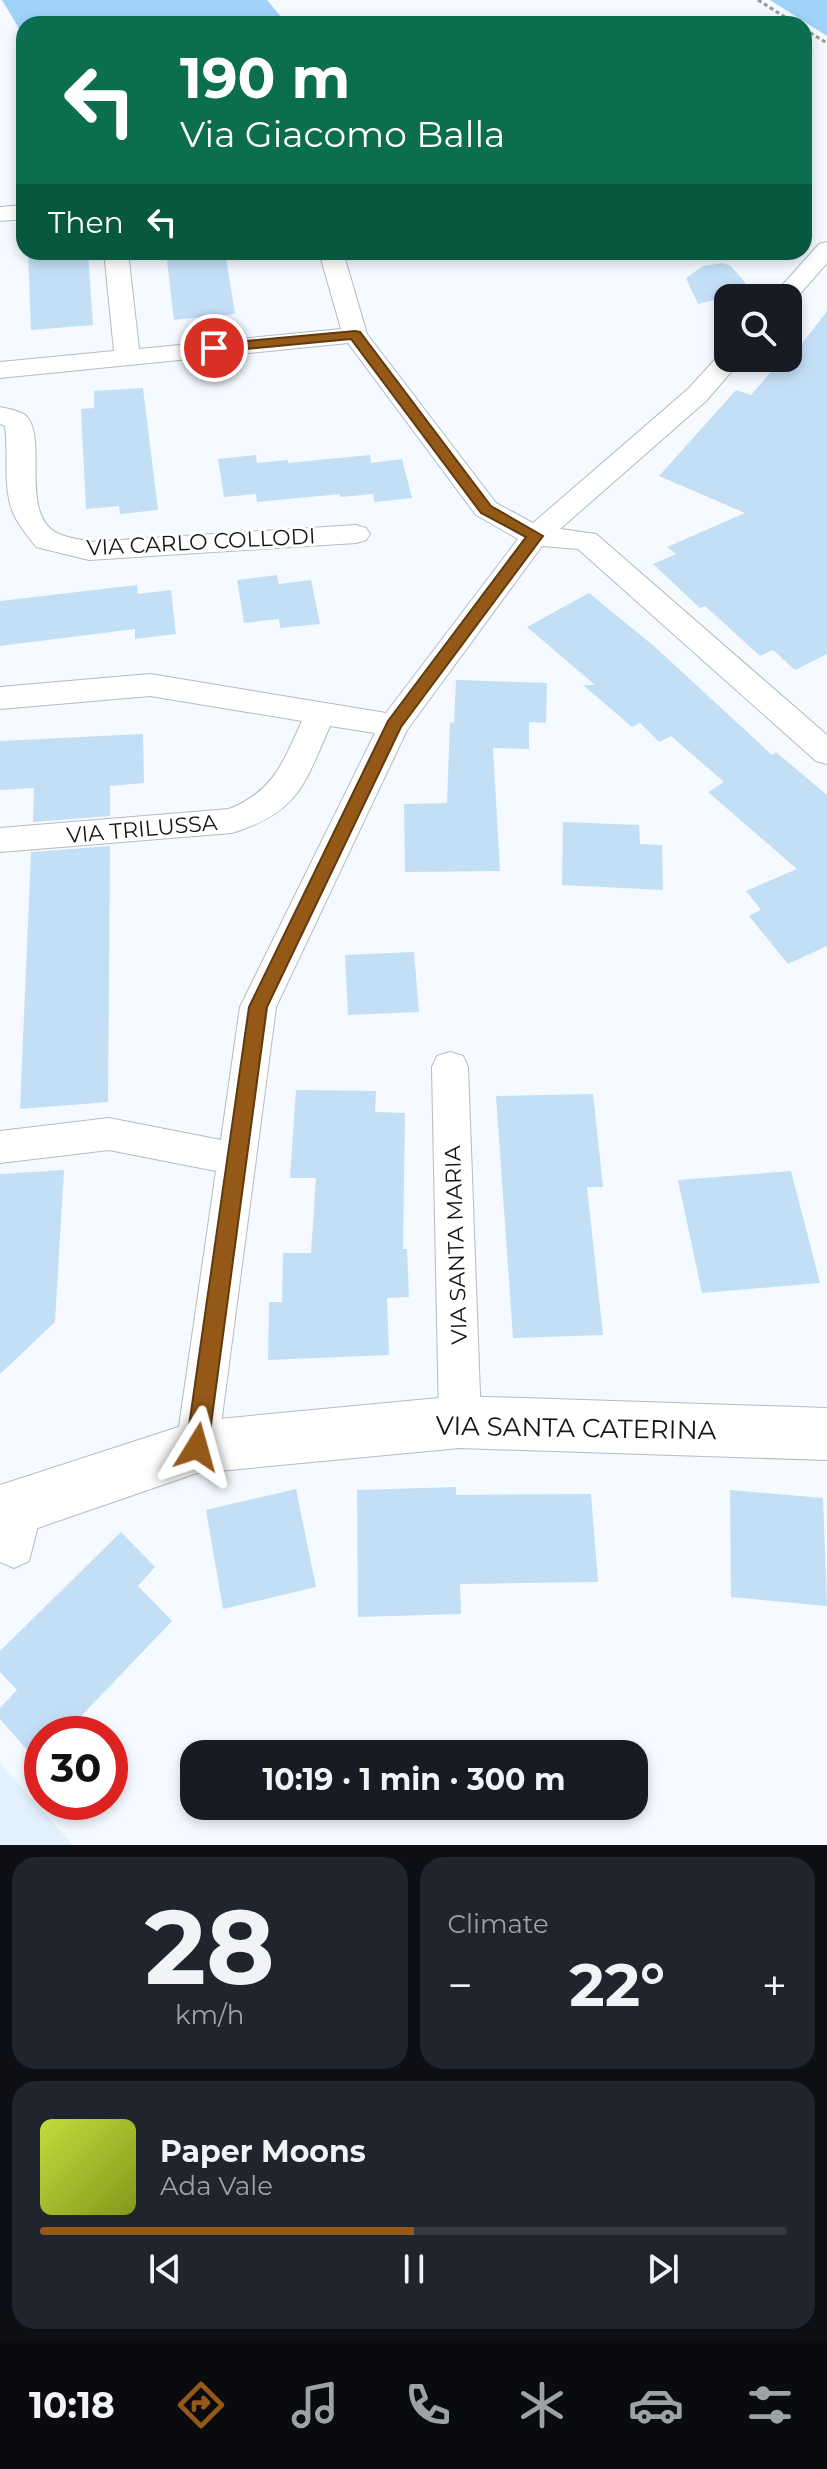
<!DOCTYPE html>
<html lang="en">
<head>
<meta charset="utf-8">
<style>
  body { margin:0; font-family:Montserrat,sans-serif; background:#20242c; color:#f1f3f6; height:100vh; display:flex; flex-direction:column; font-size:30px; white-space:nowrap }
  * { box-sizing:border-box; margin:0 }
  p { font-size:26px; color:#9ea1a6 }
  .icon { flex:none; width:44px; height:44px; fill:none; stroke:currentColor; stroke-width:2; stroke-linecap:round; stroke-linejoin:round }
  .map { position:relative; height:1845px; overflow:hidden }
  .side { display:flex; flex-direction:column; gap:12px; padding:12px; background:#0d0f14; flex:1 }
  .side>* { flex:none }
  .guide { position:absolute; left:16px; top:16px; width:796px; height:244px; border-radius:24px; box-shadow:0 4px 12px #0003; background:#0b6e4f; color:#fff; overflow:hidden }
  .tools { position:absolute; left:714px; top:284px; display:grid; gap:16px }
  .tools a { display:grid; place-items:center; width:88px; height:88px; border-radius:16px; background:#171b24; box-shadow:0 4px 12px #0003; font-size:40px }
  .speed { position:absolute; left:24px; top:1716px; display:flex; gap:16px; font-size:40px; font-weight:700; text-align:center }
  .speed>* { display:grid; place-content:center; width:104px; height:104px; border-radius:50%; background:#171b24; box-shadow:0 4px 12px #0003; line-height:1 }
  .speed .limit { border:12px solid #d22; background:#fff; color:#111 }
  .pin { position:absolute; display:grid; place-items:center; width:68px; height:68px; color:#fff; margin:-34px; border:4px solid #fff; border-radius:50%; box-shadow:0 2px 8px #0007 }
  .me { position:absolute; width:88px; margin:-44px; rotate:8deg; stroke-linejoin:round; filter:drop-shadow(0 0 6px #0008) }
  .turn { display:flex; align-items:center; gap:28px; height:168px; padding:0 32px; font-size:36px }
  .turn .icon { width:104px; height:104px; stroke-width:2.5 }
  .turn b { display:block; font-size:56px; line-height:68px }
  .then { display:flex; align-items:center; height:76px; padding:0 32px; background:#0003; gap:16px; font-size:30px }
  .big { font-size:60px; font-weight:700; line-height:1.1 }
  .side .widget { flex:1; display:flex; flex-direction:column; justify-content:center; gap:12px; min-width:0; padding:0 28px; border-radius:24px; background:#20242c }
  .side .dial { align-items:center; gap:0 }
  .dial b { font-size:104px; line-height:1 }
  .song { display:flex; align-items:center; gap:24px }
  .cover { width:96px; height:96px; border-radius:12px; background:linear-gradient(135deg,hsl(70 70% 55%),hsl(70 70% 35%)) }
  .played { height:8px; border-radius:4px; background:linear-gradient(90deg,#945917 50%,#363941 50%) }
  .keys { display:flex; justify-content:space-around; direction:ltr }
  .heat { display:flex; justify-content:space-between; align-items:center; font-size:44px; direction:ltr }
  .side .tiles { flex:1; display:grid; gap:12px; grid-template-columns:1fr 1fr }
  .widget:last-child { grid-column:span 2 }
  .trip { position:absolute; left:180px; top:1740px; width:468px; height:80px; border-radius:24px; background:#171b24; box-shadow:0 4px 12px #0003; font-weight:700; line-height:80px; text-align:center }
  .menu { display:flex; height:128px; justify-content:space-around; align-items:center; background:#090b0e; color:#9ea1a6 }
  .menu .icon { width:56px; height:56px }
  .menu .on { color:#945917 }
  .menu b { font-size:36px; color:#f1f3f6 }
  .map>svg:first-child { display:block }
  .built { fill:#e3f1fc }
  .green { fill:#a0d2fa }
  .building { fill:#c3dff6 }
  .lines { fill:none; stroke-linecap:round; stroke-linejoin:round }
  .minor-casing { stroke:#b4bbc1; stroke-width:2 }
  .secondary-casing { stroke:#b4bbc1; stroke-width:2 }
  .path { stroke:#94999d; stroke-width:3; stroke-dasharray:4 3; stroke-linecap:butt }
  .minor { fill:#fff; fill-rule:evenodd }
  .secondary { fill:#fff; fill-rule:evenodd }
  .route { fill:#945917; stroke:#603a0f; stroke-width:2 }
  .labels { text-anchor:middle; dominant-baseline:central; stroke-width:6; stroke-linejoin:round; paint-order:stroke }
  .street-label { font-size:22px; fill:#131618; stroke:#fff }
  .near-street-label { font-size:26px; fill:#131618; stroke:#fff }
</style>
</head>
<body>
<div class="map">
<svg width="827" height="1845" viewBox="0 0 827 1845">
  <rect width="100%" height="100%" fill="#f4faff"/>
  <polygon class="built" points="0,1763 73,1845 0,1845"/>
  <g class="green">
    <polygon points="2,0 267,0 287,24 24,24 24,37"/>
    <polygon points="770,0 827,0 827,36"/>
  </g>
  <g class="building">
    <polygon points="28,252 88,252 93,325 31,330"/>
    <polygon points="166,252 225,252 235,314 174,320"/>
    <polygon points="723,263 731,266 752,291 698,304 686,278 703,266"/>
    <polygon points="827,311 827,654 795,670 773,650 760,656 705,606 700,608 653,564 676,554 667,547 745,513 659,476 736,390 751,395 783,358 788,358 788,353 796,344 801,345"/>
    <polygon points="143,388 158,510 120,514 119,506 86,509 81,409 94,408 94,391"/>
    <polygon points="256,455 257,463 288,460 288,463 370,455 371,463 402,459 412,498 374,502 373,494 340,497 340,494 257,502 256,494 224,497 218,459"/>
    <polygon points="277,575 279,584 311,580 320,624 280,628 279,619 244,623 237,580"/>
    <polygon points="137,585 138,594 171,590 176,634 135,639 135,629 0,646 0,601"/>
    <polygon points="589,593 655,647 772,755 776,752 827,795 827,946 788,964 749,916 761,910 746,891 797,869 708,792 724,782 671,736 659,742 640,723 632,727 583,685 595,685 527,627"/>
    <polygon points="456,680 547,683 546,723 529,722 529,749 493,748 500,871 405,872 404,804 447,803 450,722 454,723"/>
    <polygon points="143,734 144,783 110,786 110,816 33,822 34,788 0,790 0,741"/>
    <polygon points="563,822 639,825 640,844 662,845 663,890 562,885"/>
    <polygon points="110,846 108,1102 20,1109 31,852"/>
    <polygon points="414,952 419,1012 348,1015 345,955"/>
    <polygon points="296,1090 376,1091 375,1112 405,1113 403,1249 407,1249 409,1297 387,1298 389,1355 268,1360 269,1302 282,1302 283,1253 311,1253 316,1178 290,1178"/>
    <polygon points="593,1094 603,1187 587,1187 603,1335 513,1338 496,1096"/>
    <polygon points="64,1170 55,1322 0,1374 0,1174"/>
    <polygon points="791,1171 820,1283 702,1293 678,1180"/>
    <polygon points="456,1487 456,1495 591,1494 598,1582 460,1584 461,1614 358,1617 357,1490"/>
    <polygon points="296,1489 316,1587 223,1609 206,1510"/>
    <polygon points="730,1490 823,1498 827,1606 731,1597"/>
    <polygon points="121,1532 155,1567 138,1586 172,1621 64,1734 42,1734 42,1767 0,1719 0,1708 17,1690 0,1672 0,1651"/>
  </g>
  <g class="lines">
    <g class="minor-casing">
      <g id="minor">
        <polygon points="24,205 24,219 0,221 0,207"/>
        <polygon points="827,242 827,263 792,303 788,304 788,298 771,298 819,244"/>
        <path d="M104 252H128L139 349 341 329 319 252H343L367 334 496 503 533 523 688 389 721 353 728 351V358H743L706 401 560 529 596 534 827 735V764L816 761 578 549 542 546 407 730 276 1007 218 1447 212 1461 197 1467 182 1461 176 1447 216 1171 109 1150 0 1163V1131L109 1118 221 1140 240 1007 375 733 330 726C304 785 299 812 232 833L0 852V828L229 809C274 791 283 762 302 721L150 696 0 709V687L150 674 386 713 518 539 476 515 348 343 0 378V362L114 351Z"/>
        <path d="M0 407C8 409 23 411 28 418 47 444 19 516 59 534 68 538 79 539 89 542L356 525 366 528 370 534 366 540 356 543 89 560 36 547C29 537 19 526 14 515 2 488 9 454 5 426L0 424Z"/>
        <polygon points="450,1052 463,1056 468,1067 481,1422 475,1436 460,1442 445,1436 439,1422 432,1067 437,1056"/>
        <polygon points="22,1485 37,1491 43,1506 29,1561 14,1568 0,1562 0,1509 7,1491"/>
      </g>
    </g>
    <g class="secondary-casing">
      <polygon id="secondary" points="460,1396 827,1408 827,1460 460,1448 197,1473 0,1541 0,1485 197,1421"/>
    </g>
    <g class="path">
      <polyline points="758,0 796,24"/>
      <polyline points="804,29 827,43"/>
    </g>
    <use href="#minor" class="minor"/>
    <use href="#secondary" class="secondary"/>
  </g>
  <polygon class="route" points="355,331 360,332 491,506 543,536 401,727 267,1007 208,1447 205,1455 197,1458 189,1455 186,1447 249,1007 388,721 526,537 481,513 351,339 214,352 207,348 214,344"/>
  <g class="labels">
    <g class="street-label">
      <text transform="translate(201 542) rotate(-3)">VIA CARLO COLLODI</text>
      <text transform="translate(142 829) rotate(-5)">VIA TRILUSSA</text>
      <text transform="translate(456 1245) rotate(-92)">VIA SANTA MARIA</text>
    </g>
    <g class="near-street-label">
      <text transform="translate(576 1428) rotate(1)">VIA SANTA CATERINA</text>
    </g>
  </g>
</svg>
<div class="tools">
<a><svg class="icon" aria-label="search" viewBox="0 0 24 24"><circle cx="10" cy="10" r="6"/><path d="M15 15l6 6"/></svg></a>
</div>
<div class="speed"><div class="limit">30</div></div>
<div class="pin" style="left:214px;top:348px;background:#d93025"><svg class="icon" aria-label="arrive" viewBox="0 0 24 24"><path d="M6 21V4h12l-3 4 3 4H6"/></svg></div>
<svg class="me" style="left:197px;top:1447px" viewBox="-20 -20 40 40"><path d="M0-17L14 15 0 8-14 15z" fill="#945917" stroke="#fff" stroke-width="4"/></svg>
<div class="trip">10:19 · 1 min · 300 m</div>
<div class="guide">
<div class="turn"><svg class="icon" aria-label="left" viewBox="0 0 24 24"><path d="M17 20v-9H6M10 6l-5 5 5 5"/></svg><div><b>190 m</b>Via Giacomo Balla</div></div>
<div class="then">Then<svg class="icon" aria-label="left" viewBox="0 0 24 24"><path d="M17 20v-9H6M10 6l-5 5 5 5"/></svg></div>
</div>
</div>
<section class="side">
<div class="tiles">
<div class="widget dial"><b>28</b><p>km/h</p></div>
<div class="widget"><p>Climate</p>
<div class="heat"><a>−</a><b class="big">22°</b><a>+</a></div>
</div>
<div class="widget">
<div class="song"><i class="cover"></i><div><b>Paper Moons</b><p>Ada Vale</p></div></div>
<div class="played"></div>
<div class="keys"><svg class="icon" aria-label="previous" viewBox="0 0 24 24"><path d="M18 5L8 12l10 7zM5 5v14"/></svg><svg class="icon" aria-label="pause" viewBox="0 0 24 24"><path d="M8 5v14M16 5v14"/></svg><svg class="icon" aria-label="next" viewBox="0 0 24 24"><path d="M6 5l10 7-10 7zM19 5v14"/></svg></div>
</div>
</div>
</section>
<nav class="menu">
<b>10:18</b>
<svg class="icon on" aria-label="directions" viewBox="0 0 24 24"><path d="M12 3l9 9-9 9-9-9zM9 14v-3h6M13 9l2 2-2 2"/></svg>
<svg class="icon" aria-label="music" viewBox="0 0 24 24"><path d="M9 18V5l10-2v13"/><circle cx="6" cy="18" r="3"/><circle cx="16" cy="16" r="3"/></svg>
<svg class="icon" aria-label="phone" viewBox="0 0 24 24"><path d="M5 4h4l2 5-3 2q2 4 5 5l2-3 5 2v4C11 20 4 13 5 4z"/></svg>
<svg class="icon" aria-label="climate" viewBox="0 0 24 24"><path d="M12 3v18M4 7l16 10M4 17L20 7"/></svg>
<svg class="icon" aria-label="car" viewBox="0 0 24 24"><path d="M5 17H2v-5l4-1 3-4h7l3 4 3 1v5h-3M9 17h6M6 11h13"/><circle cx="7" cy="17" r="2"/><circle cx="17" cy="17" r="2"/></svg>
<svg class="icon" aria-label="filters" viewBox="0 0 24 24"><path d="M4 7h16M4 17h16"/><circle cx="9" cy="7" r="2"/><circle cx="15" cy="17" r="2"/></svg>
</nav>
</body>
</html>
